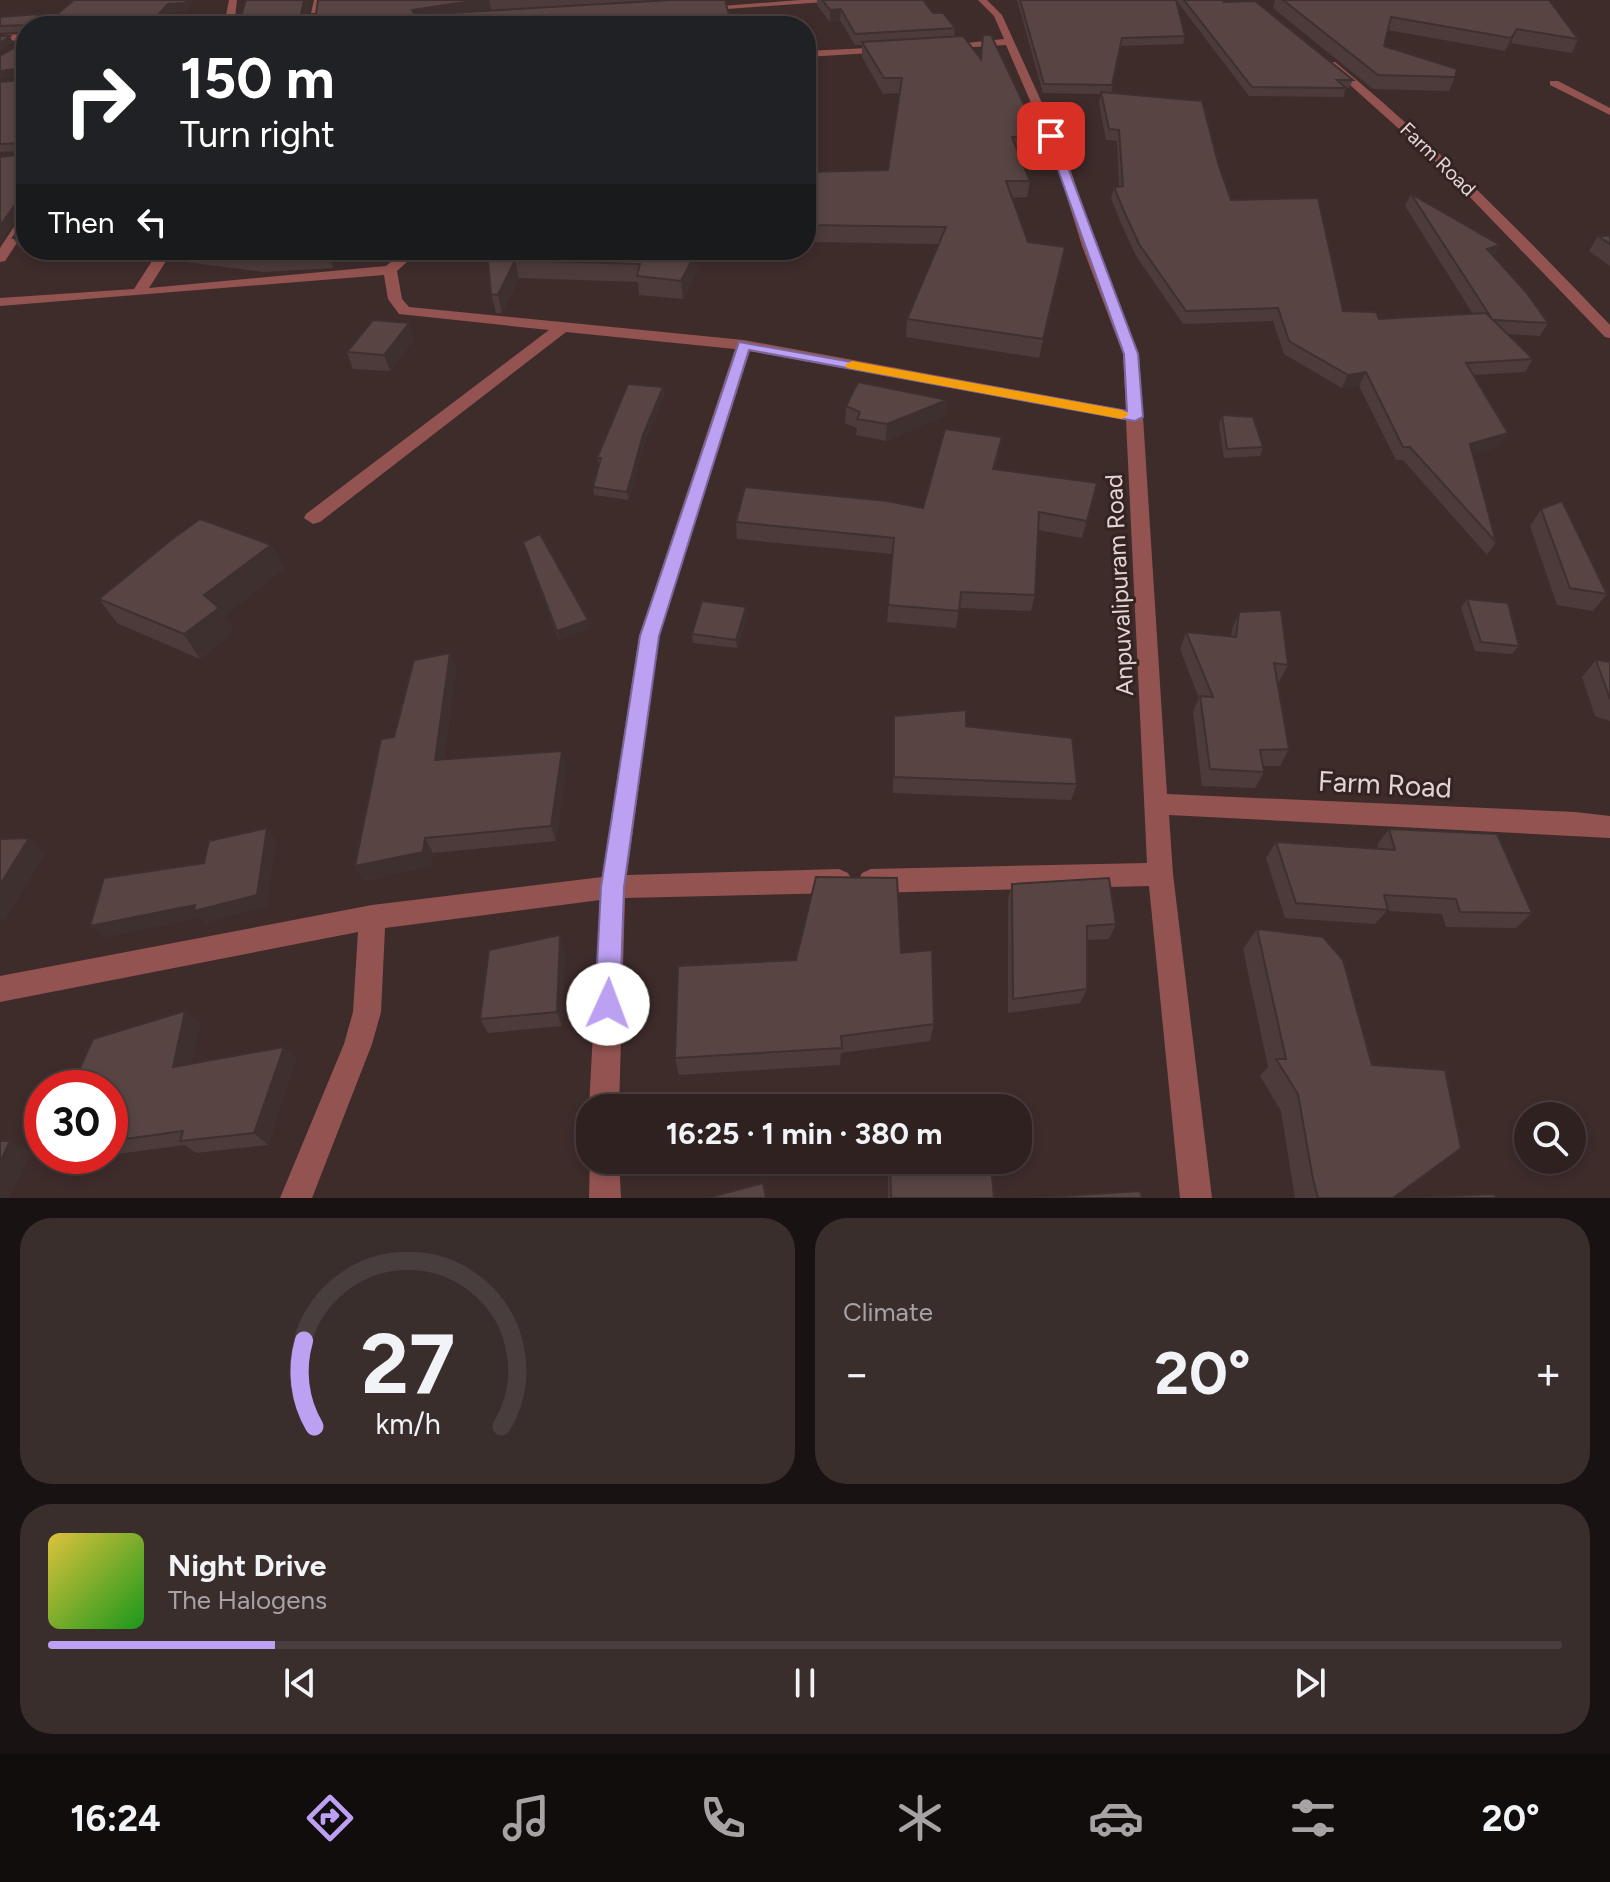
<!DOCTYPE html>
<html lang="en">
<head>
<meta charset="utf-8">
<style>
  body { margin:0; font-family:Figtree,sans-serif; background:#3a2e2d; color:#f1f3f6; height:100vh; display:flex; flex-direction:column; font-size:30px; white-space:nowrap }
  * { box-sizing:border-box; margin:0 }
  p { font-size:26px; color:#a7a3a5 }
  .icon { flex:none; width:44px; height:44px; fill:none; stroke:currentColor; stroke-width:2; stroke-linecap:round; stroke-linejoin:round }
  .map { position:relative; height:1198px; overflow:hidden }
  .drawer { display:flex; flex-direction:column; gap:20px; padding:20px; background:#191212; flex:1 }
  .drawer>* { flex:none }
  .top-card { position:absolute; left:16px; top:16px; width:800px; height:244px; border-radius:32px; box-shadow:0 4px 12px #0003,0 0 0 2px #493e3e; background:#202124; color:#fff; overflow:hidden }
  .controls { position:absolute; left:1514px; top:1102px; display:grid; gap:16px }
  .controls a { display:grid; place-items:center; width:72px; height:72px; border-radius:50%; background:#2e2120; box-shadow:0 4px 12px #0003,0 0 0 2px #493e3e; font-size:40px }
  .speed { position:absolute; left:24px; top:1070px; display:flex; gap:16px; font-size:40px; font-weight:700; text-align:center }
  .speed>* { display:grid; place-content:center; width:104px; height:104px; border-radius:50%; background:#2e2120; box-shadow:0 4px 12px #0003,0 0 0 2px #493e3e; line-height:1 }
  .speed .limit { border:12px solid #d22; background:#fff; color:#111 }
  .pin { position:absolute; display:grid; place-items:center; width:68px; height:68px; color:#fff; margin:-34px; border-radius:16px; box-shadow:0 4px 12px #0006 }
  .me { position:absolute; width:88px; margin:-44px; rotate:2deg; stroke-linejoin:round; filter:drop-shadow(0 0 6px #0008) }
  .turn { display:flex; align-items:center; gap:28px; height:168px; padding:0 32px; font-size:36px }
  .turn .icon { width:104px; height:104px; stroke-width:2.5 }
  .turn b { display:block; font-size:56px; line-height:68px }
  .then { display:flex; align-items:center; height:76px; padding:0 32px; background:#0003; gap:16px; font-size:30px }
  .big { font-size:60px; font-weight:700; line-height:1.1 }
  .drawer .tile { flex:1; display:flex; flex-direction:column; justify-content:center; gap:12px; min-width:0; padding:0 28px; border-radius:32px; background:#3a2e2d }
  .drawer .dial { align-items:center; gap:0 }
  .dial svg { height:208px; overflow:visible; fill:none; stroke:#493e3e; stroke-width:7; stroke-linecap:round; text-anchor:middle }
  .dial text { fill:#f1f3f6; stroke:none }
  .song { display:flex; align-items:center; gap:24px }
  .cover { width:96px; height:96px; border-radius:12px; background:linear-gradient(135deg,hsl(50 70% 55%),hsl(120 70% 35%)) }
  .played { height:8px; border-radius:4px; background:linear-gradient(90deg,#bca0f2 15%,#493e3e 15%) }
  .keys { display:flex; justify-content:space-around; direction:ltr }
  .heat { display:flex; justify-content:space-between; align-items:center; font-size:44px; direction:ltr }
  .drawer .tiles { flex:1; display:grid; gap:20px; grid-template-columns:1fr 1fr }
  .tile:last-child { grid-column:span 2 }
  .trip { position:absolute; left:576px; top:1094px; width:456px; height:80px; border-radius:32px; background:#2e2120; box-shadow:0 4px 12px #0003,0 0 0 2px #493e3e; font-weight:700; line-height:80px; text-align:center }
  .menu { display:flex; height:128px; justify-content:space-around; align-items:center; background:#120d0d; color:#a7a3a5 }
  .menu .icon { width:56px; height:56px }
  .menu .selected { color:#bca0f2 }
  .menu b { font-size:36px; color:#f1f3f6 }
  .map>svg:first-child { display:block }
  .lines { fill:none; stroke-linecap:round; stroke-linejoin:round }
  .minor { fill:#935451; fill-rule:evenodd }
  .wall { fill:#4c3b3a }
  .shaded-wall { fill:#3e302f }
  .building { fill:#584543; stroke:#3e302f; stroke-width:2 }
  .route { fill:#bca0f2; stroke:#7a689d; stroke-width:2 }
  .slow { fill:#f59e0b }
  .labels { text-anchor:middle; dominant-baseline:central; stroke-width:6; stroke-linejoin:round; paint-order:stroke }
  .far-street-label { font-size:20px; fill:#e2d6d5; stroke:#342321 }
  .street-label { font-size:24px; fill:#e2d6d5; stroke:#342321 }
  .near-street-label { font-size:28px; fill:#e2d6d5; stroke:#342321 }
</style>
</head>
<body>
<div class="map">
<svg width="1610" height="1198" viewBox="0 0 1610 1198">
  <rect width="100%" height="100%" fill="#3e2c2b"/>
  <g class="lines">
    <g class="minor">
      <polygon points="229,0 237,0 234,26 224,26"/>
      <polygon points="314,0 322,0 318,26 308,26"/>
      <polygon points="800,0 852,0 700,11 696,8"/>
      <polygon points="978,0 987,0 1002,15 1066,156 1096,246 1139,354 1167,794 1575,812 1610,816 1610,838 1169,815 1173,874 1212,1198 1180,1198 1149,886 871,893 862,889 858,881 862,873 871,869 1147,863 1126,420 750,351 659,636 627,875 839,869 848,873 852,881 848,889 839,893 625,898 619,1108 589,1108 600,900 385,928 381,1012 372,1044 312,1198 280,1198 344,1044 353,1012 358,932 0,1002 0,976 372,905 602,877 639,636 735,349 566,332 320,522 313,524 304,518 306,514 549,330 399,314 388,299 384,275 0,306 0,298 134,289 159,250 173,250 149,288 386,266 405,250 420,250 397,271 402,299 409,307 744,340 1126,410 1123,354 1082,246 1054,156 1006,45 943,49 938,46 1004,39 994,16"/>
      <polygon points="26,34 26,40 0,41 0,35"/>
      <polygon points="890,47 887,52 806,57 806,51"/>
      <path d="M1329 62H1335C1434 143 1522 233 1610 325V338L1605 337 1437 163 1329 66Z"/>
      <polygon points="1550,81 1558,81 1610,108 1610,115 1550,85"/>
      <polygon points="26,215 26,229 5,261 0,262 0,248 21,216"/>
      <polygon points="590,1157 590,1160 619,1160 621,1198 589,1198"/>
    </g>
  </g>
  <g class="wall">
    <polygon points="74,0 192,0 188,10 26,26 26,247 18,246 13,238 24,220 24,212 18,214 0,243 0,157 24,154 24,151 0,152 0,82 22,80 25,77 24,32 0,33 0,17 48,22"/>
    <polygon points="246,0 311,0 308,14 316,14 318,0 725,0 730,26 238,26"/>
    <polygon points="817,0 923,0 933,13 955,28 954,37 1039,136 1037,153 1019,153 1030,181 1027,197 1012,198 1028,242 1065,247 1039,358 906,337 907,319 939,244 806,242 806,172 888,170 900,93 883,94 862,57 862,45 855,45 840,20 830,22 817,5"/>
    <polygon points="1017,0 1176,0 1185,36 1183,44 1121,46 1111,93 1219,166 1231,200 1343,311 1379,319 1473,314 1405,206 1411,194 1494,257 1548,323 1540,336 1507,334 1533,359 1525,372 1473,375 1508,433 1500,446 1473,454 1496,542 1487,555 1403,460 1396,460 1359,386 1342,388 1284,354 1273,321 1183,324 1136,256 1120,221 1111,198 1114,187 1119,186 1117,141 1106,140 1099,103 1101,94 1043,93"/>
    <polygon points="1176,0 1222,0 1353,80 1349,88 1346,88 1343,97 1249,96"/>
    <polygon points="1275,0 1549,0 1578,39 1572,53 1511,43 1505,51 1388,30 1384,46 1455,77 1449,91 1373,89 1273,8"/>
    <polygon points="1598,236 1610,236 1610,266 1589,251"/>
    <polygon points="166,250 340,250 333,268 263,272 170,260"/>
    <polygon points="487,250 708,250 683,299 639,295 638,282 519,278 502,313 496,313 491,294"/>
    <polygon points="414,339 390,371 353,369 347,352"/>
    <polygon points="663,387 664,395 644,444 629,500 594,495 593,487 599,465 597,458"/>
    <polygon points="947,400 945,416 886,441 856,435 857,428 845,423 846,406"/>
    <polygon points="1222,415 1263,447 1260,456 1224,458 1219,424"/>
    <polygon points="999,453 995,469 1097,483 1082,538 1038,530 1035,595 1031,611 959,608 956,628 887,622 893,554 737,539 736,522 923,508"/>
    <polygon points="1541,509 1607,594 1593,611 1557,605 1530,526"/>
    <polygon points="523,542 590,628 559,640"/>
    <polygon points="271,545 284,569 224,616 234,632 200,659 117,623 99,599"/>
    <polygon points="1467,599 1519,646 1512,654 1475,651 1461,608"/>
    <polygon points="1239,612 1288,665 1279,682 1278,682 1289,749 1280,766 1263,766 1264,772 1255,788 1202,786 1193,712 1199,698 1180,649 1186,632 1231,637 1232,629"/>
    <polygon points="747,616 737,648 693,643 692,634"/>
    <polygon points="450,653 456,669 444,760 562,751 566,766 556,841 433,853 431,866 364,881 355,866 394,737"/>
    <polygon points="1596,660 1610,662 1610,721 1595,716 1582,677"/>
    <polygon points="894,716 966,726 1077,784 1071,800 893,793 893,732"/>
    <polygon points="1389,829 1532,913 1516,928 1446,927 1442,914 1387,911 1375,924 1285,918 1266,858 1276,842 1378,849 1377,845"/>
    <polygon points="1012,884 1116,924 1109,939 1087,940 1087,989 1080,1003 1008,1013 1008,899"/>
    <polygon points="1257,929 1393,1198 1295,1198 1281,1111 1260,1076 1268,1067 1243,949"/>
    <polygon points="565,950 562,1026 488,1033 480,1019"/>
    <polygon points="901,953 934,1024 930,1041 841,1053 840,1065 679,1075 675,1058 796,960"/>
    <polygon points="185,1011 200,1024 191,1064 284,1047 296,1060 268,1145 196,1153 185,1145 110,1155 110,1088"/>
    <polygon points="54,1156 102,1156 63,1161"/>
    <polygon points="890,1160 994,1198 888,1198 888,1170"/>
  </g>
  <g class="shaded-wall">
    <polygon points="186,0 192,0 188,10 170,11 157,26 148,26 168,4"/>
    <polygon points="304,0 311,0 306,26 301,14"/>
    <polygon points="478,0 489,0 492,12 416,24 412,10"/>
    <polygon points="841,9 840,20 830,22 830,10"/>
    <polygon points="730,19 730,26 674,26 674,25"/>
    <polygon points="1517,29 1511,43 1505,51 1511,38"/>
    <polygon points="10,36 13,43 0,53 0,43"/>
    <polygon points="22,68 26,76 0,79 0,71"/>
    <polygon points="21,203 25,212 18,214 0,243 0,226 14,206"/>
    <polygon points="1500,245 1494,258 1487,249"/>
    <polygon points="327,250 340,250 333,268"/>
    <polygon points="697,250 708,250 683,299 681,281"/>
    <polygon points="515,260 519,278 502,313 498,295"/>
    <polygon points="409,323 414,339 390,371 384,355"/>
    <polygon points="1366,372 1359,386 1342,388 1348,375"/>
    <polygon points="663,387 664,395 644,444 629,500 627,492 643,435"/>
    <polygon points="947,400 945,416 886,441 887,424"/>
    <polygon points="1508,433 1500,446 1462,457 1470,444"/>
    <polygon points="1002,437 999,453 990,486 993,469"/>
    <polygon points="271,545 284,569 224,616 234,632 200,659 184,634 204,595"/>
    <polygon points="746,607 747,616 737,648 736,640"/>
    <polygon points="588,620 590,628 559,640 557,631"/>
    <polygon points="450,653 456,669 442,776 435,760"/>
    <polygon points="562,751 566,766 556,841 551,826"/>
    <polygon points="267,828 276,841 267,907 205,923 200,918 103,938 90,926"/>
    <polygon points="29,838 45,854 4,922 0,919 0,885"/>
    <polygon points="425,838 433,853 431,866 364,881 355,866"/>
    <polygon points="560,935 565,950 562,1026 557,1012"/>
    <polygon points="185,1011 200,1024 188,1080 173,1067"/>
    <polygon points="284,1047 296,1060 268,1145 254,1133"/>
    <polygon points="10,1141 31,1152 9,1198 0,1198 0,1162"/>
  </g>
  <g class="building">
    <polygon points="74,0 186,0 185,3 168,4 148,26 26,26 26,239 13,238 24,220 24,206 21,203 14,206 0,226 0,157 24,154 25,146 21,143 0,144 0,82 22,80 25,77 22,68 0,71 0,56 24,42 25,25 0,26 0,17 38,14 34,21 48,22"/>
    <polygon points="246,0 304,0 301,14 316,14 318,0 478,0 412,10 415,15 671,0 725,0 730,19 674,25 238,26"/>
    <polygon points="822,0 923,0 933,13 943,13 955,28 855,34 841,9 830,10"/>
    <polygon points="1020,0 1176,0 1185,36 1122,38 1112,85 1044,84"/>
    <polygon points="1184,0 1222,0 1224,2 1255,1 1353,80 1337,80 1346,88 1252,87"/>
    <polygon points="1283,0 1549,0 1578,39 1517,29 1511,38 1391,17 1384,46 1457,69 1455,77 1378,75"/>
    <polygon points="983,35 991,35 1039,136 1012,137 1030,181 1006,181 1028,242 1065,247 1043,339 907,319 946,227 806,225 806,172 888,170 902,78 884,78 862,42 963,36 981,59"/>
    <polygon points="0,36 10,36 0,43"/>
    <polygon points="1101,92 1202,101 1219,166 1231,200 1318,198 1343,311 1376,312 1379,319 1486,313 1492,319 1411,194 1500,245 1487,249 1526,292 1548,323 1493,320 1533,359 1466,363 1508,433 1470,444 1496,542 1410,447 1403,447 1366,372 1348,375 1289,341 1278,308 1186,311 1139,244 1123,209 1114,187 1123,186 1119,130 1109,129"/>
    <polygon points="1598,236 1610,236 1610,244"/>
    <polygon points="225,250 327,250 256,254"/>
    <polygon points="487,250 697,250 681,281 637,276 640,264 515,260 498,295 491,294"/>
    <polygon points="373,320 409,323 384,355 347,352"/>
    <polygon points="858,382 947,400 887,424 857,419 860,412 846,406"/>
    <polygon points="628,384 663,387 643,435 627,492 593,487 601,458 597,458"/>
    <polygon points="1222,415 1253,417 1263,447 1227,449"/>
    <polygon points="945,429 1002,437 993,469 1097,483 1087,521 1039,512 1035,595 961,592 959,611 888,605 894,538 736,522 745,487 887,501 923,508"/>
    <polygon points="1562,501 1607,594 1570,588 1541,509"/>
    <polygon points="200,519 271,545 204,595 219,608 184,634 99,599 171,540"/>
    <polygon points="540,534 588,620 557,631 523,542"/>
    <polygon points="1467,599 1508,603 1519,646 1481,642"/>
    <polygon points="702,601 746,607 736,640 692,634"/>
    <polygon points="1281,610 1288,665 1274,663 1289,749 1260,750 1264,772 1210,769 1200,696 1213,697 1186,632 1236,637 1239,612"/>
    <polygon points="450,653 435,760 562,751 551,826 425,838 423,852 355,866 381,739 394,737 414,660"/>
    <polygon points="1596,660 1610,662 1610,699"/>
    <polygon points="966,710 966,726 1072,738 1077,784 894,777 894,716"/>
    <polygon points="267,828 257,895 194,911 195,905 90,926 104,878 204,863 209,841"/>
    <polygon points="1389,829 1497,834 1532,913 1460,912 1456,899 1384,895 1388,910 1296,903 1276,842 1395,850"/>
    <polygon points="29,838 0,885 0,839"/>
    <polygon points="816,877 897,878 901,953 932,950 934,1024 841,1036 842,1048 675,1058 678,966 796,960"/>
    <polygon points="1109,878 1116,924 1087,926 1087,989 1013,999 1012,884"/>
    <polygon points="1257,929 1323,937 1343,960 1372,1065 1445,1070 1461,1148 1393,1198 1318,1198 1313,1179 1298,1094 1276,1059 1286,1059"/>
    <polygon points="560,935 557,1012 480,1019 489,950"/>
    <polygon points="185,1011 173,1067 284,1047 254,1133 180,1141 183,1131 110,1141 110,1088 71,1088 93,1039"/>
    <polygon points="0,1141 10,1141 0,1162"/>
    <polygon points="890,1160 991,1165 994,1198 891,1198"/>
    <polygon points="763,1183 766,1198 707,1198"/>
    <polygon points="1140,1191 1142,1198 1033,1198"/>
    <polygon points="1494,1194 1496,1198 1402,1198"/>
  </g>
  <polygon class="route" points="1051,133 1056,136 1138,354 1143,417 1135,421 749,350 659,636 624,887 620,1004 617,1013 608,1017 599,1013 595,1004 601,887 640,636 739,342 1127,411 1124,354 1046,136"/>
  <polygon class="slow" points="852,361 1122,410 1129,414 1122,419 847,368 845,365"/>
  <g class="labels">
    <g class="far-street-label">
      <text transform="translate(1438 159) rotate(44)">Farm Road</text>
    </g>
    <g class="street-label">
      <text transform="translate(1119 585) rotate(-93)">Anpuvalipuram Road</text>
    </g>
    <g class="near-street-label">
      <text transform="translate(1385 784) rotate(3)">Farm Road</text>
    </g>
  </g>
</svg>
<div class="controls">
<a><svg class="icon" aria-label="search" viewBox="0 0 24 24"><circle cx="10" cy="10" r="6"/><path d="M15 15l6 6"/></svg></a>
</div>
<div class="speed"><div class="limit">30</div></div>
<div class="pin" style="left:1051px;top:136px;background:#d93025"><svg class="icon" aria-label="arrive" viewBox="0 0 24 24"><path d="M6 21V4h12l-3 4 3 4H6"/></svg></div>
<svg class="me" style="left:608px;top:1004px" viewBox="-20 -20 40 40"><circle r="19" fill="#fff"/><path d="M0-13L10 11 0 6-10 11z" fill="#bca0f2"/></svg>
<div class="trip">16:25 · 1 min · 380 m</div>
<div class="top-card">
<div class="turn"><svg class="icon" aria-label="right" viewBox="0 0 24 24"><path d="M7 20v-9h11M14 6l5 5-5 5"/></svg><div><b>150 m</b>Turn right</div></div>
<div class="then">Then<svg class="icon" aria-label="left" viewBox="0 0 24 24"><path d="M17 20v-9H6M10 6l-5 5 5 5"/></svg></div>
</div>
</div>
<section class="drawer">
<div class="tiles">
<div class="tile dial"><svg viewBox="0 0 100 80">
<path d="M14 69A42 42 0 1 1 86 69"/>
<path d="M14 69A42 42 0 0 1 10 36" stroke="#bca0f2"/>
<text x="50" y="56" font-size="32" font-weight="700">27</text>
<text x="50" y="72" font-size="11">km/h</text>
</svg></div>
<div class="tile"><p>Climate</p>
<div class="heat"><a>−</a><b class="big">20°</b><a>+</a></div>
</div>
<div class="tile">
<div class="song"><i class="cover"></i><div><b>Night Drive</b><p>The Halogens</p></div></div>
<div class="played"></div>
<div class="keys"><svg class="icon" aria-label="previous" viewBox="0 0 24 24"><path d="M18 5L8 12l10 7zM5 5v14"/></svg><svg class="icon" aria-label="pause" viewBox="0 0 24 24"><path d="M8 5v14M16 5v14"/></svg><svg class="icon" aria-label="next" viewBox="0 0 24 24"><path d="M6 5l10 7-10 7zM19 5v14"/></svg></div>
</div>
</div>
</section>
<nav class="menu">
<b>16:24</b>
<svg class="icon selected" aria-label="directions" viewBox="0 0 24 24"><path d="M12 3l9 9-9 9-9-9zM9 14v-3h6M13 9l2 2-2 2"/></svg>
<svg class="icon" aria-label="music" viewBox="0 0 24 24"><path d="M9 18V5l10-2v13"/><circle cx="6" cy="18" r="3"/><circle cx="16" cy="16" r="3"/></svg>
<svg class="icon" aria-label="phone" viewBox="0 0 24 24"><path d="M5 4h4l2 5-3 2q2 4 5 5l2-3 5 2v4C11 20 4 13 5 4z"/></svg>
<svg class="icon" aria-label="climate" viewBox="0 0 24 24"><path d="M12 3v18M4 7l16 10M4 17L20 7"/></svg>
<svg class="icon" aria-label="car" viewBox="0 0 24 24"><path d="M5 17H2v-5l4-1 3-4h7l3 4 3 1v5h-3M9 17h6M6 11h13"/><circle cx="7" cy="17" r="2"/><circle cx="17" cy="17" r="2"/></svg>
<svg class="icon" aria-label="filters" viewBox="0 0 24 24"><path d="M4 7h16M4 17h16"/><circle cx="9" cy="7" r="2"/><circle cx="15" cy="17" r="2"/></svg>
<b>20°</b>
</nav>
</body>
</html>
